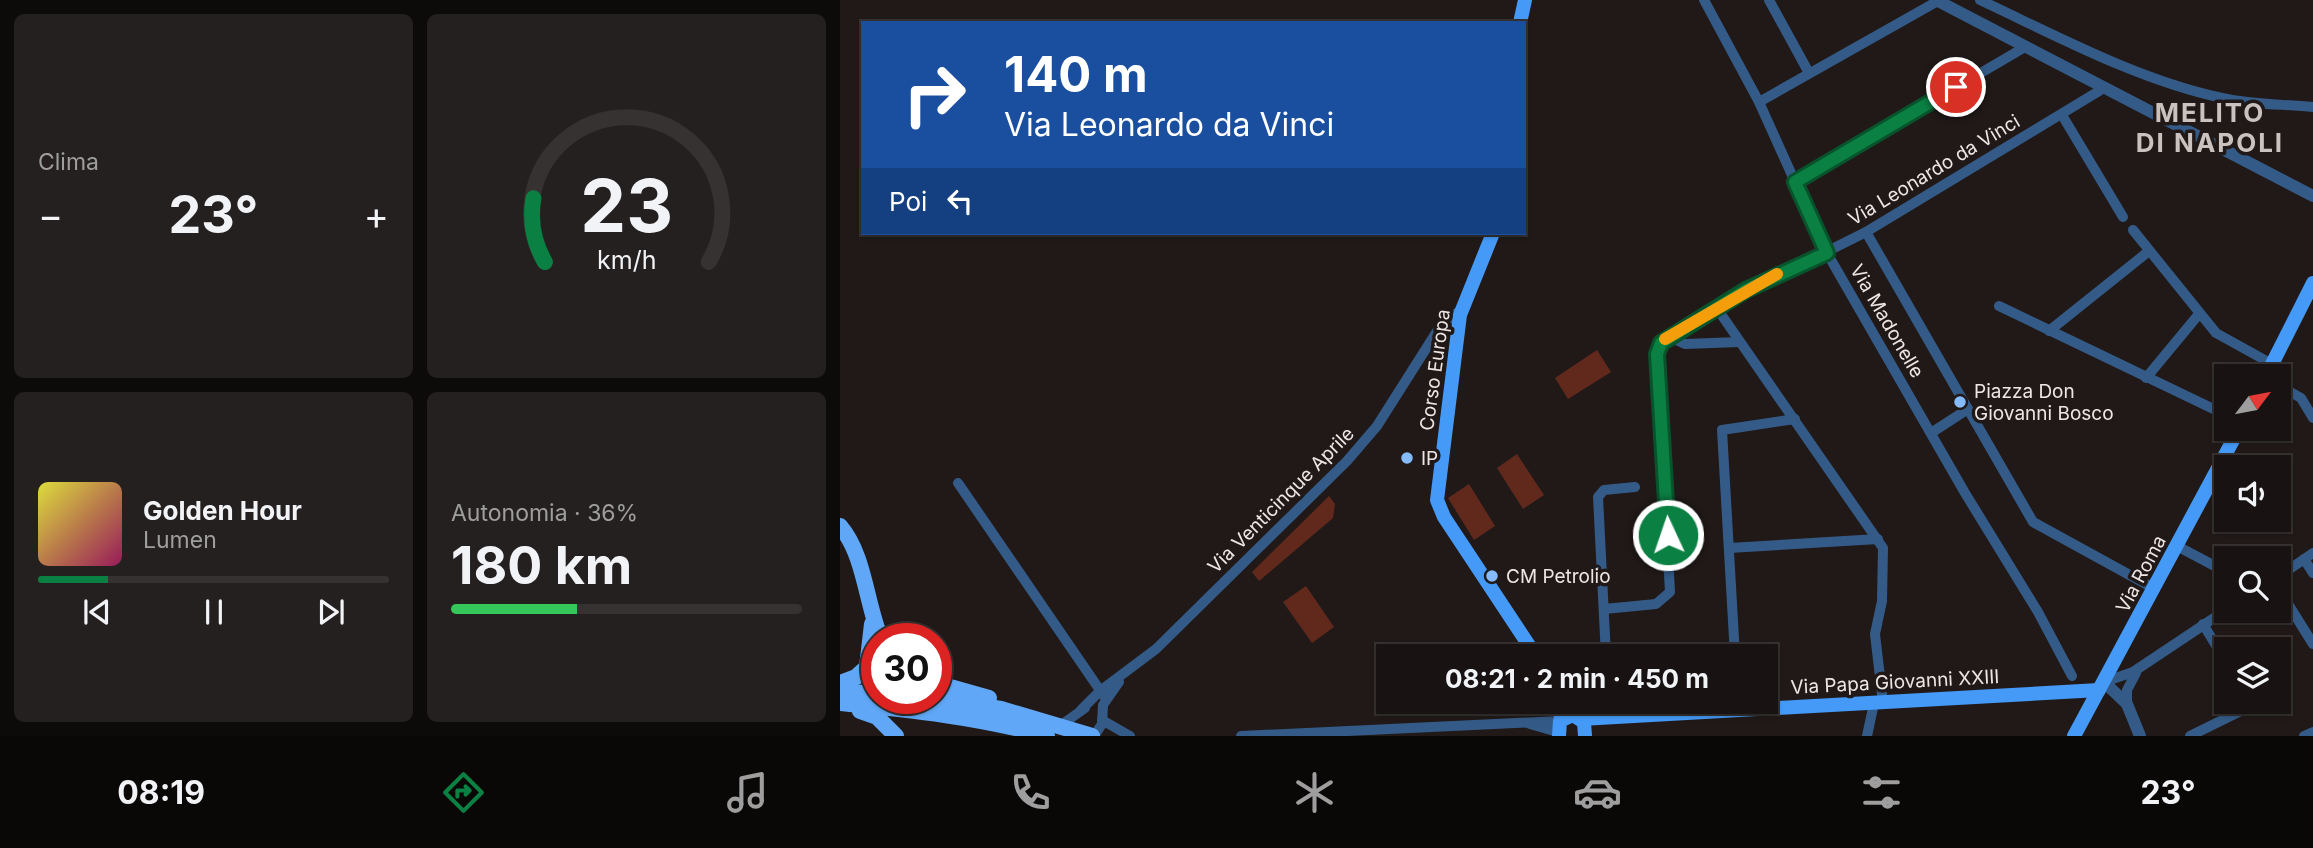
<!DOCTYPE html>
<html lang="it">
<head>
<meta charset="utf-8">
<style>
  body { margin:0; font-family:Inter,sans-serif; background:#252020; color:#f1f3f6; height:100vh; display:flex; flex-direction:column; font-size:26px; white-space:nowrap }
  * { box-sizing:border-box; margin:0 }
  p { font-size:23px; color:#9f9e9f }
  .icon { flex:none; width:38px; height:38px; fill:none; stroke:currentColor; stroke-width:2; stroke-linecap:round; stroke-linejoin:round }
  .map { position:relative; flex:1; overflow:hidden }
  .sheet { display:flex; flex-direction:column; gap:14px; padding:14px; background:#0d0a0a; width:840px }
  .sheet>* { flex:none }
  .hud { position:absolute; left:21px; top:21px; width:665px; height:214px; border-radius:0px; box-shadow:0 2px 5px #0004,0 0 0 2px #363232; background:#1a4fa0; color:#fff; overflow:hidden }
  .needle { width:46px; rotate:58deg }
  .controls { position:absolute; left:1374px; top:364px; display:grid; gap:14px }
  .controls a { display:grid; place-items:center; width:77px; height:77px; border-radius:0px; background:#181312; box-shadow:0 2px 5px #0004,0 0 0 2px #363232; font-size:35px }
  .speed { position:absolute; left:21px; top:623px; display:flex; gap:14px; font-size:35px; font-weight:700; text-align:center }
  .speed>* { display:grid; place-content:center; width:91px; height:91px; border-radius:50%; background:#181312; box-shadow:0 2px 5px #0004,0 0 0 2px #363232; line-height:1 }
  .speed .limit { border:10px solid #d22; background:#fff; color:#111 }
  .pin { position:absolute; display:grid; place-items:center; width:60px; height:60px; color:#fff; margin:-30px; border:4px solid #fff; border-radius:50%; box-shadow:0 2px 7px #0007 }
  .me { position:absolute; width:77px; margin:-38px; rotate:357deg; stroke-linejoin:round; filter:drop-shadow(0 0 5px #0008) }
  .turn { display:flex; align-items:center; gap:24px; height:147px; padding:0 28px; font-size:32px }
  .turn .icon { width:91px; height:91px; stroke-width:2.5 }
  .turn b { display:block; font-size:49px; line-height:60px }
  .then { display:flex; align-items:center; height:66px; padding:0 28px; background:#0003; gap:14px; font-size:26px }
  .big { font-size:52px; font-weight:700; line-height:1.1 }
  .sheet .tile { flex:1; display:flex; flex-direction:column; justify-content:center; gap:10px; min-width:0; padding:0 24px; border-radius:10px; background:#252020 }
  .sheet .dial { align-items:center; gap:0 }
  .dial svg { height:182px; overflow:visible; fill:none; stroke:#363232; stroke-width:7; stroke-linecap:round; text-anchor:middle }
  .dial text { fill:#f1f3f6; stroke:none }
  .song { display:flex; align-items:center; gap:21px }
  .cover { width:84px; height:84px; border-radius:10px; background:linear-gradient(135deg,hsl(60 70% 55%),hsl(330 70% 35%)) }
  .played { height:7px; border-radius:4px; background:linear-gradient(90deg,#0b8043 20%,#363232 20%) }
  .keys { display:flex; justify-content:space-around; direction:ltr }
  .heat { display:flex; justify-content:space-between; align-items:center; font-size:38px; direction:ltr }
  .charge { height:10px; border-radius:5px; background:linear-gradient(90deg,#34c759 36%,#363232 0) }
  .sheet .tiles { flex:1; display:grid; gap:14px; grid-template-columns:repeat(2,1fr) }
  .trip { position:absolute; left:536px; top:644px; width:402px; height:70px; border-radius:0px; background:#181312; box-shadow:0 2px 5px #0004,0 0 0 2px #363232; font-weight:700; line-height:70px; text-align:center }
  .tabs { display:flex; height:112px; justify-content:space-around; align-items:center; background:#0a0807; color:#9f9e9f }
  .tabs .icon { width:49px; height:49px }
  .tabs .selected { color:#0b8043 }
  .tabs b { font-size:32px; color:#f1f3f6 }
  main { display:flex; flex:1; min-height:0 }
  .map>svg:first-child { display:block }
  .green { fill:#61291c }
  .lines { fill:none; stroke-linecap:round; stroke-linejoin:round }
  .minor { stroke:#345b87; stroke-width:10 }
  .tertiary { stroke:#345b87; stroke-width:12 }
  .primary { stroke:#459af7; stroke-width:14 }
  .trunk { stroke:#60a8f7; stroke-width:16 }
  .trunk-bridge { stroke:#60a8f7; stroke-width:16 }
  .route-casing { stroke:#07532c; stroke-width:18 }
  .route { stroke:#0b8043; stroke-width:12 }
  .slow { stroke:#f59e0b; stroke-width:12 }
  .poi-dot { fill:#85bbfb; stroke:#201918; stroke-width:2.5 }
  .labels { text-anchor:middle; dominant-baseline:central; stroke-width:7; stroke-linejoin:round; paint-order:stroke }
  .street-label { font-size:19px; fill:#ece7e6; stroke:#201918 }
  .poi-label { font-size:19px; fill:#ece7e6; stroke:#201918; text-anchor:start }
  .district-label { font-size:26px; font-weight:bold; letter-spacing:2px; fill:#cbc2c0; stroke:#201918 }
</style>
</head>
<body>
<main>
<section class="sheet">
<div class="tiles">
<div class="tile"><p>Clima</p>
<div class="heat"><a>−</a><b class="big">23°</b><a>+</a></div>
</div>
<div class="tile dial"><svg viewBox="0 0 100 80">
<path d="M14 69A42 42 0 1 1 86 69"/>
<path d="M14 69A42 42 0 0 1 9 41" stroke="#0b8043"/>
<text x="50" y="56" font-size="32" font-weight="700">23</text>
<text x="50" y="72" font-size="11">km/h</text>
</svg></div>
<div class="tile">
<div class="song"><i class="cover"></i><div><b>Golden Hour</b><p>Lumen</p></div></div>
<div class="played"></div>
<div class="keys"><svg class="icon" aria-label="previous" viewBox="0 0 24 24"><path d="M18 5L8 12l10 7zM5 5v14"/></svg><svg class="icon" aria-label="pause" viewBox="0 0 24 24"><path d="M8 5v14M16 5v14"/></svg><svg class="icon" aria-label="next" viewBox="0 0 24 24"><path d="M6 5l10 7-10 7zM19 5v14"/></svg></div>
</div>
<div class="tile"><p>Autonomia · 36%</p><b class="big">180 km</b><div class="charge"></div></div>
</div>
</section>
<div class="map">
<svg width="1473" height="736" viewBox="0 0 1473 736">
  <rect width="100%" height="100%" fill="#201918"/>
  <g class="green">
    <polygon points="757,350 771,372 728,399 715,378"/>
    <polygon points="677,454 704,495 683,509 657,468"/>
    <polygon points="629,484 655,526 634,540 608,498"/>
    <polygon points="489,496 495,504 493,518 419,581 412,572"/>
    <polygon points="466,586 494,627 472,643 443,602"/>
  </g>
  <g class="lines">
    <g class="minor">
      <polyline points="864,0 919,102 987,253 1125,493 1198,612 1232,676"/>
      <polyline points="929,0 969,73"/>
      <path d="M1140 0C1217 36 1298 80 1382 98 1412 105 1443 104 1473 107"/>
      <polyline points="919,102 1098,1"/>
      <polyline points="1222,115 1283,217"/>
      <polyline points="955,182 1185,47"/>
      <polyline points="1293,230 1376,333 1432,364"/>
      <polyline points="1026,232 1193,522 1315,589"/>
      <polyline points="1159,306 1386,415"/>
      <polyline points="876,307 1043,548 1042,601 1035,634 1043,703"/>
      <polyline points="1209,331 1309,251"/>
      <polyline points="828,336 845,344 899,342"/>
      <polyline points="1306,378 1359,314"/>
      <polyline points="1438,385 1461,398 1473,418"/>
      <polyline points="1091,433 1128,409"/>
      <polyline points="118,483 266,699"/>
      <polyline points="1337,546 1386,572"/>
      <polyline points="889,548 1038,539"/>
      <polyline points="1464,559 1473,573"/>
      <polyline points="1438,577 1473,553"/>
      <polyline points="1438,588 1473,644"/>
      <polyline points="764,609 816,604 830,592 817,354 824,340 876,307 1026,232 1264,88"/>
      <polyline points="1363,624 1386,662"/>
      <polyline points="766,656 758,497 764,490 795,487"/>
      <polyline points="895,656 882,430 955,419"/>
      <polyline points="1264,682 1293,672 1386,610"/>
      <polyline points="769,702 770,717"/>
      <polyline points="1287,704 1287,690 1296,673"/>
      <polyline points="241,710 260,691 316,649 507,461 537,426 601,325 621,310"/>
      <polyline points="262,720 290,736"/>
      <polyline points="690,724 718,732"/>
      <polyline points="217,728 245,708"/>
      <polyline points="254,736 262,724 263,705 279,682"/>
      <polyline points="401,736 720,721"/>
      <polyline points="1027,736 1034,703"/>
      <polyline points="1350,736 1419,702"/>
      <polyline points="1464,736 1473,732"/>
    </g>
    <g class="tertiary">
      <polyline points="1096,0 1473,196"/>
      <polyline points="1264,682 1287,704 1300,736"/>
    </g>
    <g class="primary">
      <polyline points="680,23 685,0"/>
      <polyline points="653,233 620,315 597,500 604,517 696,656"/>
      <polyline points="1426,376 1473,283"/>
      <polyline points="717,702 722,719"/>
      <polyline points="741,719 1259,690"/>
      <polyline points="719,736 720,721 733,715 744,722 745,736"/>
      <polyline points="1234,736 1399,429"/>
    </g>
    <g class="trunk">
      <path d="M0 526C25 555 26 604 41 639"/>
      <polyline points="0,683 16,677 27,667 32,624"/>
      <polyline points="0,691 37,694"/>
      <path d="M0 703C71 710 139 717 207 736"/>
      <polyline points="20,711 37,717 56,736"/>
    </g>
    <g class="trunk-bridge">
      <polyline points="96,683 149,698"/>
      <polyline points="96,699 161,709 252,736"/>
    </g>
  </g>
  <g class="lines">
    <g class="route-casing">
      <polyline id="route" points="828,535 817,354 821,343 906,290 987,253 955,182 1116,87"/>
    </g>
    <use href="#route" class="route"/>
    <polyline class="slow" points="825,339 937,274"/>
  </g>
  <g class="poi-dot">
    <circle cx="1120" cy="402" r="7"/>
    <circle cx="567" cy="458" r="7"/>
    <circle cx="652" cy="576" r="7"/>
  </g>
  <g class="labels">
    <g class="street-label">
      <text transform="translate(1094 170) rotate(-31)">Via Leonardo da Vinci</text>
      <text transform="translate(1047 321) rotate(60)">Via Madonelle</text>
      <text transform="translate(595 370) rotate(-82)">Corso Europa</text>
      <text transform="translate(441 500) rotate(-45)">Via Venticinque Aprile</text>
      <text transform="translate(1301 574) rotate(-62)">Via Roma</text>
      <text transform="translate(1055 682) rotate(-3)">Via Papa Giovanni XXIII</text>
    </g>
    <g class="poi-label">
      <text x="1134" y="391">Piazza Don<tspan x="1134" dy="22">Giovanni Bosco</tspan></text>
      <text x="581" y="458">IP</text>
      <text x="666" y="576">CM Petrolio</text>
    </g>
    <g class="district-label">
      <text x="1370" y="112">MELITO<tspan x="1370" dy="30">DI NAPOLI</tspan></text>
    </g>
  </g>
</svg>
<div class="controls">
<a><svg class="needle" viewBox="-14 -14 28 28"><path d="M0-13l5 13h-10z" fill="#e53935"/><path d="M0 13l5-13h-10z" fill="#9f9e9f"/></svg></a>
<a><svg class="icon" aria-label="sound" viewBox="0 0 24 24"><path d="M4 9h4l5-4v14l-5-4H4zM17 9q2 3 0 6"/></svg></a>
<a><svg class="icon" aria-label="search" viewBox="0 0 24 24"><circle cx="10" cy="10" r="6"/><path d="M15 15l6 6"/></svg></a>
<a><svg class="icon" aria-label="layers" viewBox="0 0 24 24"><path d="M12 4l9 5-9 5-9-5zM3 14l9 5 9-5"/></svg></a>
</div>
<div class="speed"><div class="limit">30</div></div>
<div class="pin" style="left:1116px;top:87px;background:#d93025"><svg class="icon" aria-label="arrive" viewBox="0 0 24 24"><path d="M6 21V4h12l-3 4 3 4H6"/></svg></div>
<svg class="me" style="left:828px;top:535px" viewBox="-20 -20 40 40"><circle r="17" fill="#0b8043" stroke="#fff" stroke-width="3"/><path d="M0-11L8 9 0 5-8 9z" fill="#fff"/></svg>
<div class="trip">08:21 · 2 min · 450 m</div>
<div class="hud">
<div class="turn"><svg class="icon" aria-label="right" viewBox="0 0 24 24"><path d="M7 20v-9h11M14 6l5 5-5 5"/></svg><div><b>140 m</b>Via Leonardo da Vinci</div></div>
<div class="then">Poi<svg class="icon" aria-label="left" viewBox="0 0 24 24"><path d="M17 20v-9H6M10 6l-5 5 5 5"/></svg></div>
</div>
</div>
</main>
<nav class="tabs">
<b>08:19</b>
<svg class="icon selected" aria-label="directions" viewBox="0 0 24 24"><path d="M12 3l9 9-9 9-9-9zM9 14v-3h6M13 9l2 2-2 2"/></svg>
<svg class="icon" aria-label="music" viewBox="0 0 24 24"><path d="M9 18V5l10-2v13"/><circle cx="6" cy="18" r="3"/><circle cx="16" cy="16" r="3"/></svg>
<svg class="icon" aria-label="phone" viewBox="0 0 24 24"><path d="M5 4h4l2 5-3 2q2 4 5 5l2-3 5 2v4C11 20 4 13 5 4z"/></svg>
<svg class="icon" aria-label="climate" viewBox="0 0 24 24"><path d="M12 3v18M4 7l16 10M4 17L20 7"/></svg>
<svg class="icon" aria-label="car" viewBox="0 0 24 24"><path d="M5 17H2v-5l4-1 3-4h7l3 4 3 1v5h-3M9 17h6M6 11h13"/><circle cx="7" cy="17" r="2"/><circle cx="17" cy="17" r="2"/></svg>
<svg class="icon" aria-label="filters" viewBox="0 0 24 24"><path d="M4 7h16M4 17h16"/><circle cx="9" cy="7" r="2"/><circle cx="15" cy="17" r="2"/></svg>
<b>23°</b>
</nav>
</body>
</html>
